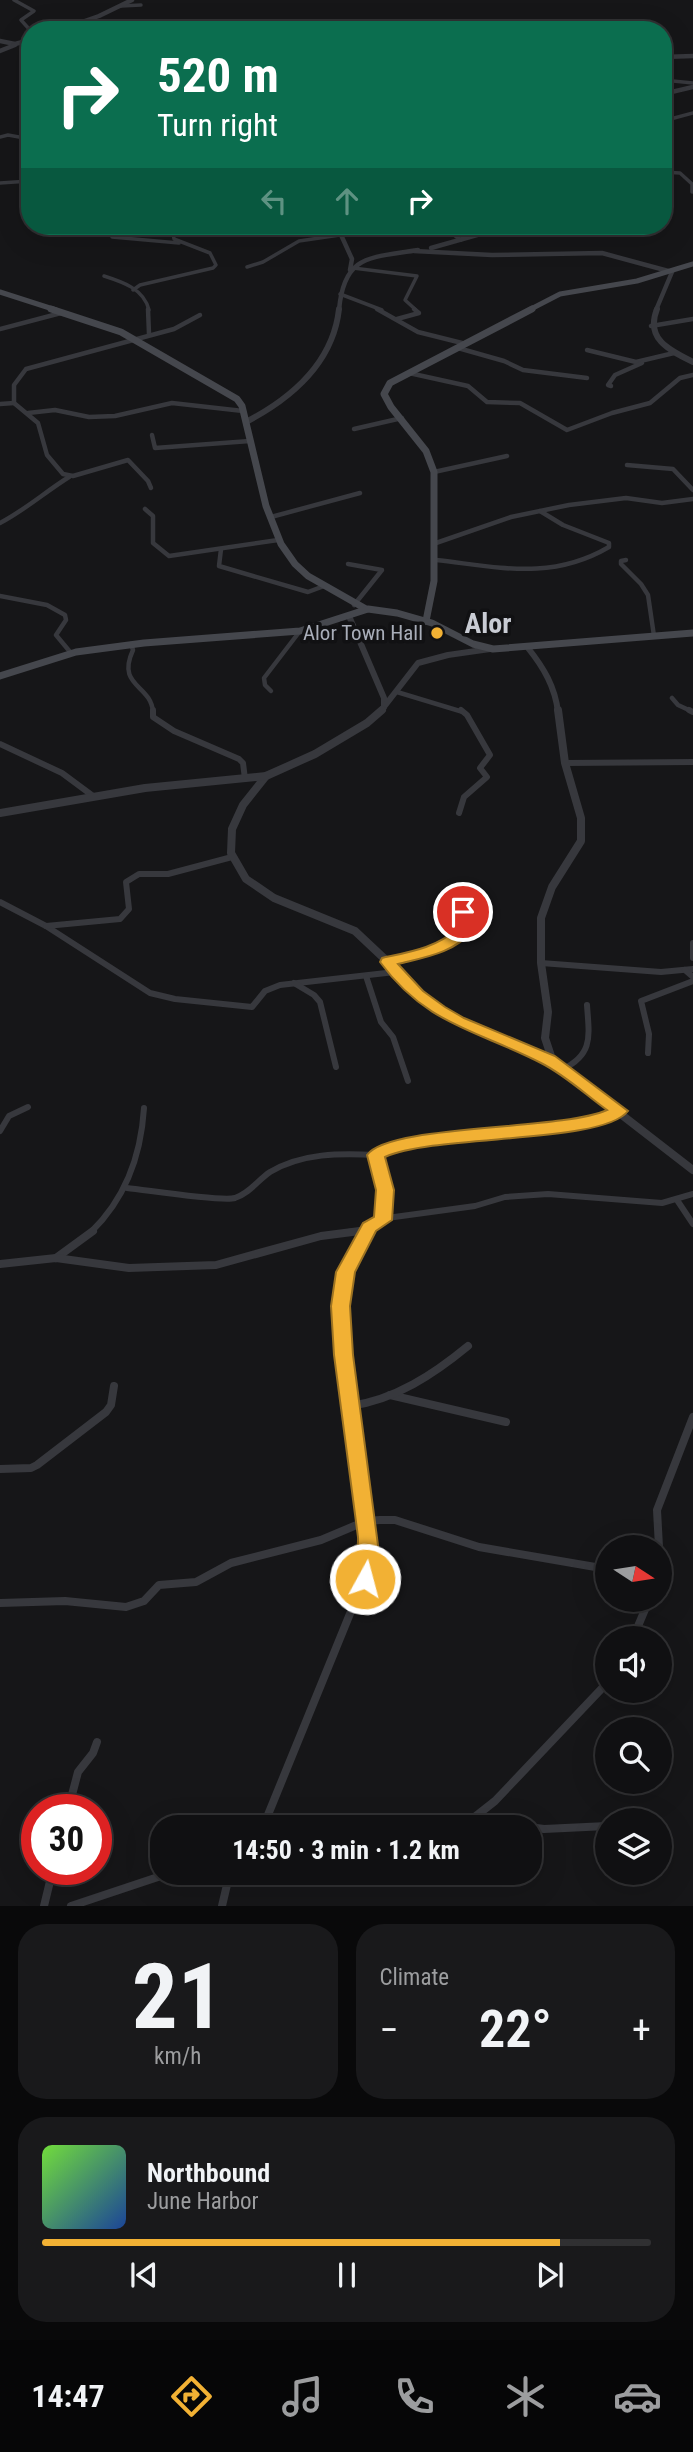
<!DOCTYPE html>
<html lang="en">
<head>
<meta charset="utf-8">
<style>
  body { margin:0; font-family:"Roboto Condensed",sans-serif; background:#19191b; color:#f1f3f6; height:100vh; display:flex; flex-direction:column; font-size:26px; white-space:nowrap }
  * { box-sizing:border-box; margin:0 }
  p { font-size:23px; color:#9c9d9f }
  .icon { flex:none; width:38px; height:38px; fill:none; stroke:currentColor; stroke-width:2; stroke-linecap:round; stroke-linejoin:round }
  .map { position:relative; height:1906px; overflow:hidden }
  .panel { display:flex; flex-direction:column; gap:18px; padding:18px; background:#09090a; flex:1 }
  .panel>* { flex:none }
  .top-card { position:absolute; left:21px; top:21px; width:651px; height:214px; border-radius:28px; box-shadow:0 7px 28px #0002,0 0 0 2px #303032; background:#0b6e4f; color:#fff; overflow:hidden }
  .needle { width:46px; rotate:102deg }
  .buttons { position:absolute; left:595px; top:1535px; display:grid; gap:14px }
  .buttons a { display:grid; place-items:center; width:77px; height:77px; border-radius:50%; background:#101012; box-shadow:0 7px 28px #0002,0 0 0 2px #303032; font-size:35px }
  .speed { position:absolute; left:21px; top:1794px; display:flex; gap:14px; font-size:35px; font-weight:700; text-align:center }
  .speed>* { display:grid; place-content:center; width:91px; height:91px; border-radius:50%; background:#101012; box-shadow:0 7px 28px #0002,0 0 0 2px #303032; line-height:1 }
  .speed .limit { border:10px solid #d22; background:#fff; color:#111 }
  .pin { position:absolute; display:grid; place-items:center; width:60px; height:60px; color:#fff; margin:-30px; border:4px solid #fff; border-radius:50%; box-shadow:0 2px 7px #0007 }
  .me { position:absolute; width:77px; margin:-38px; rotate:7deg; stroke-linejoin:round; filter:drop-shadow(0 0 5px #0008) }
  .turn { display:flex; align-items:center; gap:24px; height:147px; padding:0 21px; font-size:32px }
  .turn .icon { width:91px; height:91px; stroke-width:2.5 }
  .turn b { display:block; font-size:49px; line-height:60px }
  .lanes { display:flex; align-items:center; height:66px; padding:0 21px; background:#0003; justify-content:center; gap:35px; direction:ltr }
  .lanes .off { opacity:.35 }
  .big { font-size:52px; font-weight:700; line-height:1.1 }
  .panel .widget { flex:1; display:flex; flex-direction:column; justify-content:center; gap:10px; min-width:0; padding:0 24px; border-radius:28px; background:#19191b }
  .panel .dial { align-items:center; gap:0 }
  .dial b { font-size:91px; line-height:1 }
  .song { display:flex; align-items:center; gap:21px }
  .cover { width:84px; height:84px; border-radius:10px; background:linear-gradient(135deg,hsl(100 70% 55%),hsl(220 70% 35%)) }
  .played { height:7px; border-radius:4px; background:linear-gradient(90deg,#f2b134 85%,#303032 85%) }
  .keys { display:flex; justify-content:space-around; direction:ltr }
  .heat { display:flex; justify-content:space-between; align-items:center; font-size:38px; direction:ltr }
  .panel .tiles { flex:1; display:grid; gap:18px; grid-template-columns:1fr 1fr }
  .widget:last-child { grid-column:span 2 }
  .trip { position:absolute; left:150px; top:1815px; width:392px; height:70px; border-radius:28px; background:#101012; box-shadow:0 7px 28px #0002,0 0 0 2px #303032; font-weight:700; line-height:70px; text-align:center }
  .dock { display:flex; height:112px; justify-content:space-around; align-items:center; background:#060607; color:#9c9d9f }
  .dock .icon { width:49px; height:49px }
  .dock .selected { color:#f2b134 }
  .dock b { font-size:32px; color:#f1f3f6 }
  .map>svg:first-child { display:block }
  .lines { fill:none; stroke-linecap:round; stroke-linejoin:round }
  .minor-far3 { stroke:#37383d; stroke-width:3.5 }
  .minor-far2 { stroke:#37383d; stroke-width:4.5 }
  .minor-far1 { stroke:#37383d; stroke-width:6 }
  .minor { stroke:#37383d; stroke-width:8 }
  .tertiary-far2 { stroke:#37383d; stroke-width:4.5 }
  .tertiary-far1 { stroke:#37383d; stroke-width:6 }
  .tertiary { stroke:#37383d; stroke-width:8 }
  .secondary-far1 { stroke:#45474d; stroke-width:5 }
  .secondary { stroke:#45474d; stroke-width:7 }
  .route { fill:#f2b134; stroke:#9d7322; stroke-width:2 }
  .poi-dot { fill:#f2b134; stroke:#111113; stroke-width:2.5 }
  .labels { text-anchor:middle; dominant-baseline:central; stroke-width:7; stroke-linejoin:round; paint-order:stroke }
  .poi-label { font-size:21px; fill:#a8adb8; stroke:#111113; text-anchor:end }
  .district-label { font-size:28px; font-weight:bold; fill:#c9ccd4; stroke:#111113 }
</style>
</head>
<body>
<div class="map">
<svg width="693" height="1906" viewBox="0 0 693 1906">
  <rect width="100%" height="100%" fill="#161618"/>
  <g class="lines">
    <g class="minor-far3">
      <polyline points="14,0 34,11 21,20 30,30"/>
      <polyline points="121,6 141,5"/>
      <polyline points="663,80 693,83"/>
      <polyline points="663,121 693,113"/>
      <polyline points="0,137 8,135 30,139"/>
      <polyline points="663,172 680,173 692,184 692,192"/>
      <polyline points="0,183 30,181"/>
      <polyline points="306,226 319,236"/>
      <polyline points="441,226 461,240"/>
      <polyline points="229,228 245,232 280,226"/>
      <polyline points="112,237 179,243"/>
      <polyline points="247,267 263,262 299,241 340,235"/>
      <polyline points="353,268 417,276 405,300 416,310"/>
      <path d="M104 276C123 282 144 289 149 310"/>
      <polyline points="133,290 140,285 213,268 216,265 210,253 174,239 173,233 184,226"/>
      <polyline points="340,294 382,310"/>
    </g>
    <g class="minor-far2">
      <polyline points="148,309 149,334"/>
      <polyline points="377,309 418,332 466,344"/>
      <polyline points="397,319 419,313 414,309"/>
      <polyline points="651,326 693,319"/>
      <polyline points="0,329 61,313"/>
      <polyline points="458,348 504,361 523,370 587,378"/>
      <polyline points="587,350 636,362 674,353"/>
      <polyline points="409,373 468,386 487,402 520,403 567,430 612,413 650,403 680,378 693,375"/>
      <polyline points="611,386 608,385 615,375 642,363"/>
      <polyline points="0,404 14,403"/>
      <polyline points="28,413 55,410 89,417 115,416 172,403 243,411"/>
      <polyline points="354,429 402,418"/>
      <polyline points="152,435 155,448 250,441"/>
      <polyline points="627,465 673,469 693,490"/>
      <polyline points="434,472 507,456"/>
      <polyline points="151,488 148,481 128,460 73,476 63,474 47,455 38,423 14,403 14,385 26,369 174,329 200,315"/>
      <polyline points="145,509 153,516 153,543 169,556 278,540"/>
      <polyline points="271,517 360,493"/>
      <path d="M0 523C25 510 45 492 69 477"/>
      <polyline points="436,543 511,517 569,505 626,498 662,503 693,499"/>
      <polyline points="221,549 219,566 308,592 324,586"/>
      <path d="M436 560C499 567 551 581 609 547V543L563 525 540 511"/>
      <polyline points="626,560 621,561 621,564 641,584 648,595 654,636"/>
      <polyline points="348,564 382,570 354,605"/>
      <polyline points="0,596 47,605 65,615 66,620 56,635 71,653"/>
      <path d="M131 644 133 650C116 687 151 684 153 712"/>
      <polyline points="271,691 265,685 264,678 300,631"/>
      <polyline points="397,692 463,712"/>
      <polyline points="672,698 678,705 693,712"/>
    </g>
    <g class="minor-far1">
      <polyline points="153,710 153,717 174,731 239,759 243,763 245,779"/>
      <polyline points="689,710 693,712"/>
      <polyline points="0,744 62,773 93,796"/>
      <polyline points="565,763 693,762"/>
      <polyline points="459,813 464,797 487,777 480,768 490,755 467,715 461,710"/>
      <polyline points="0,902 46,926 150,993 175,999 252,1007 265,991 280,985 395,972"/>
      <polyline points="46,926 120,919 129,909 126,882 139,874 168,874 232,857"/>
      <polyline points="693,943 693,958"/>
      <path d="M388 962C416 955 444 952 465 930L463 911"/>
      <polyline points="541,963 661,972 693,969"/>
      <polyline points="685,970 693,977"/>
      <polyline points="366,976 381,1022 393,1037 408,1081"/>
      <polyline points="294,983 314,995 320,1002 336,1067"/>
      <polyline points="648,1053 649,1034 641,1001 693,981"/>
      <path d="M563 1069C594 1054 589 1035 587 1005"/>
      <polyline points="0,1131 9,1116 28,1107"/>
      <path d="M127 1188C147 1190 221 1202 235 1198 250 1193 258 1180 270 1172 302 1153 340 1153 376 1155"/>
      <polyline points="677,1200 693,1224"/>
      <path d="M383 1220 385 1190 375 1158C425 1123 521 1136 580 1126 594 1123 607 1117 620 1111"/>
      <path d="M91 1232C126 1198 141 1156 144 1108"/>
      <polyline points="348,1232 364,1230 387,1218 475,1206 505,1197 548,1194 662,1203 693,1194"/>
      <polyline points="366,1232 369,1227"/>
    </g>
    <g class="minor">
      <polyline points="56,1258 93,1231"/>
      <polyline points="0,1264 56,1258 129,1268 216,1265 321,1236 360,1231"/>
      <polyline points="390,1395 506,1422"/>
      <path d="M350 1406C395 1400 434 1374 468 1346"/>
      <polyline points="0,1469 31,1468 37,1465 106,1412 111,1405 114,1386"/>
      <polyline points="659,1547 657,1510 693,1417"/>
      <polyline points="0,1603 65,1601 126,1607 144,1601 159,1585 196,1582 231,1563 321,1540 366,1521 380,1520 395,1520 479,1547 607,1569"/>
      <polyline points="633,1638 649,1600"/>
      <polyline points="68,1810 78,1772 93,1753 97,1742"/>
      <polyline points="475,1820 544,1829 607,1826"/>
      <polyline points="263,1827 356,1599 366,1570 368,1537 343,1355 341,1305 346,1272 367,1231"/>
      <polyline points="462,1827 495,1801 607,1683"/>
      <polyline points="44,1906 53,1869"/>
      <polyline points="71,1906 173,1872"/>
      <polyline points="222,1906 230,1872"/>
    </g>
    <g class="tertiary-far2">
      <polyline points="59,30 99,16 132,0"/>
      <polyline points="0,41 15,44 30,40"/>
      <polyline points="0,51 15,45"/>
      <polyline points="663,57 693,56"/>
      <polyline points="663,94 693,87"/>
      <polyline points="337,226 352,259 350,270"/>
      <polyline points="431,248 477,235 492,226"/>
      <polyline points="414,251 492,255 602,253 672,272 656,310"/>
      <path d="M339 310C344 254 370 258 418 250"/>
    </g>
    <g class="tertiary-far1">
      <path d="M657 309C645 339 669 350 693 362"/>
      <path d="M246 422C292 398 333 363 339 309"/>
      <polyline points="349,616 384,698 384,707"/>
      <path d="M528 648C544 668 555 687 558 712"/>
      <polyline points="380,712 418,663 448,655 490,649"/>
    </g>
    <g class="tertiary">
      <polyline points="266,776 243,805 232,829 231,853 246,879 274,898 355,931 439,1010 466,1025 556,1064 693,1170"/>
      <polyline points="0,813 145,788 266,776 315,754 367,723 382,710"/>
      <polyline points="553,1062 545,1038 548,1012 541,963 541,918 552,887 581,841 581,818 565,763 558,710"/>
    </g>
    <g class="secondary-far1">
      <polyline points="0,292 56,310"/>
      <polyline points="529,310 560,294 637,281 693,264"/>
    </g>
    <g class="secondary">
      <polyline points="51,309 121,332 237,399 242,406 266,506 281,544 295,564 308,576 366,609"/>
      <polyline points="426,621 434,581 434,472 426,451 391,407 384,394 390,383 532,309"/>
      <polyline points="0,676 76,652 144,643 300,631 368,609 397,613 432,623 473,644 493,649 693,633"/>
    </g>
  </g>
  <path class="route" d="M463 907 471 912 473 930C454 953 426 957 398 964L423 991 445 1007 464 1018 555 1056 628 1111C603 1144 436 1134 385 1157L394 1190 392 1220 376 1231 355 1272 350 1306 353 1355 379 1553 372 1585 365 1587 357 1585C351 1573 359 1551 358 1537L334 1355 331 1306 336 1272 363 1223 374 1217 376 1190 367 1155C389 1124 560 1131 607 1110 586 1095 565 1075 541 1063 477 1030 426 1025 380 962L382 958C409 952 436 948 457 929L455 912Z"/>
  <circle class="poi-dot" cx="437" cy="633" r="7"/>
  <g class="labels">
    <g class="poi-label">
      <text x="423" y="633">Alor Town Hall</text>
    </g>
    <g class="district-label">
      <text x="488" y="623">Alor</text>
    </g>
  </g>
</svg>
<div class="buttons">
<a><svg class="needle" viewBox="-14 -14 28 28"><path d="M0-13l5 13h-10z" fill="#e53935"/><path d="M0 13l5-13h-10z" fill="#9c9d9f"/></svg></a>
<a><svg class="icon" aria-label="sound" viewBox="0 0 24 24"><path d="M4 9h4l5-4v14l-5-4H4zM17 9q2 3 0 6"/></svg></a>
<a><svg class="icon" aria-label="search" viewBox="0 0 24 24"><circle cx="10" cy="10" r="6"/><path d="M15 15l6 6"/></svg></a>
<a><svg class="icon" aria-label="layers" viewBox="0 0 24 24"><path d="M12 4l9 5-9 5-9-5zM3 14l9 5 9-5"/></svg></a>
</div>
<div class="speed"><div class="limit">30</div></div>
<div class="pin" style="left:463px;top:912px;background:#d93025"><svg class="icon" aria-label="arrive" viewBox="0 0 24 24"><path d="M6 21V4h12l-3 4 3 4H6"/></svg></div>
<svg class="me" style="left:365px;top:1579px" viewBox="-20 -20 40 40"><circle r="17" fill="#f2b134" stroke="#fff" stroke-width="3"/><path d="M0-11L8 9 0 5-8 9z" fill="#fff"/></svg>
<div class="trip">14:50 · 3 min · 1.2 km</div>
<div class="top-card">
<div class="turn"><svg class="icon" aria-label="right" viewBox="0 0 24 24"><path d="M7 20v-9h11M14 6l5 5-5 5"/></svg><div><b>520 m</b>Turn right</div></div>
<div class="lanes"><svg class="icon off" aria-label="left" viewBox="0 0 24 24"><path d="M17 20v-9H6M10 6l-5 5 5 5"/></svg><svg class="icon off" aria-label="ahead" viewBox="0 0 24 24"><path d="M12 20V5M6 11l6-6 6 6"/></svg><svg class="icon" aria-label="right" viewBox="0 0 24 24"><path d="M7 20v-9h11M14 6l5 5-5 5"/></svg></div>
</div>
</div>
<section class="panel">
<div class="tiles">
<div class="widget dial"><b>21</b><p>km/h</p></div>
<div class="widget"><p>Climate</p>
<div class="heat"><a>−</a><b class="big">22°</b><a>+</a></div>
</div>
<div class="widget">
<div class="song"><i class="cover"></i><div><b>Northbound</b><p>June Harbor</p></div></div>
<div class="played"></div>
<div class="keys"><svg class="icon" aria-label="previous" viewBox="0 0 24 24"><path d="M18 5L8 12l10 7zM5 5v14"/></svg><svg class="icon" aria-label="pause" viewBox="0 0 24 24"><path d="M8 5v14M16 5v14"/></svg><svg class="icon" aria-label="next" viewBox="0 0 24 24"><path d="M6 5l10 7-10 7zM19 5v14"/></svg></div>
</div>
</div>
</section>
<nav class="dock">
<b>14:47</b>
<svg class="icon selected" aria-label="directions" viewBox="0 0 24 24"><path d="M12 3l9 9-9 9-9-9zM9 14v-3h6M13 9l2 2-2 2"/></svg>
<svg class="icon" aria-label="music" viewBox="0 0 24 24"><path d="M9 18V5l10-2v13"/><circle cx="6" cy="18" r="3"/><circle cx="16" cy="16" r="3"/></svg>
<svg class="icon" aria-label="phone" viewBox="0 0 24 24"><path d="M5 4h4l2 5-3 2q2 4 5 5l2-3 5 2v4C11 20 4 13 5 4z"/></svg>
<svg class="icon" aria-label="climate" viewBox="0 0 24 24"><path d="M12 3v18M4 7l16 10M4 17L20 7"/></svg>
<svg class="icon" aria-label="car" viewBox="0 0 24 24"><path d="M5 17H2v-5l4-1 3-4h7l3 4 3 1v5h-3M9 17h6M6 11h13"/><circle cx="7" cy="17" r="2"/><circle cx="17" cy="17" r="2"/></svg>
</nav>
</body>
</html>
